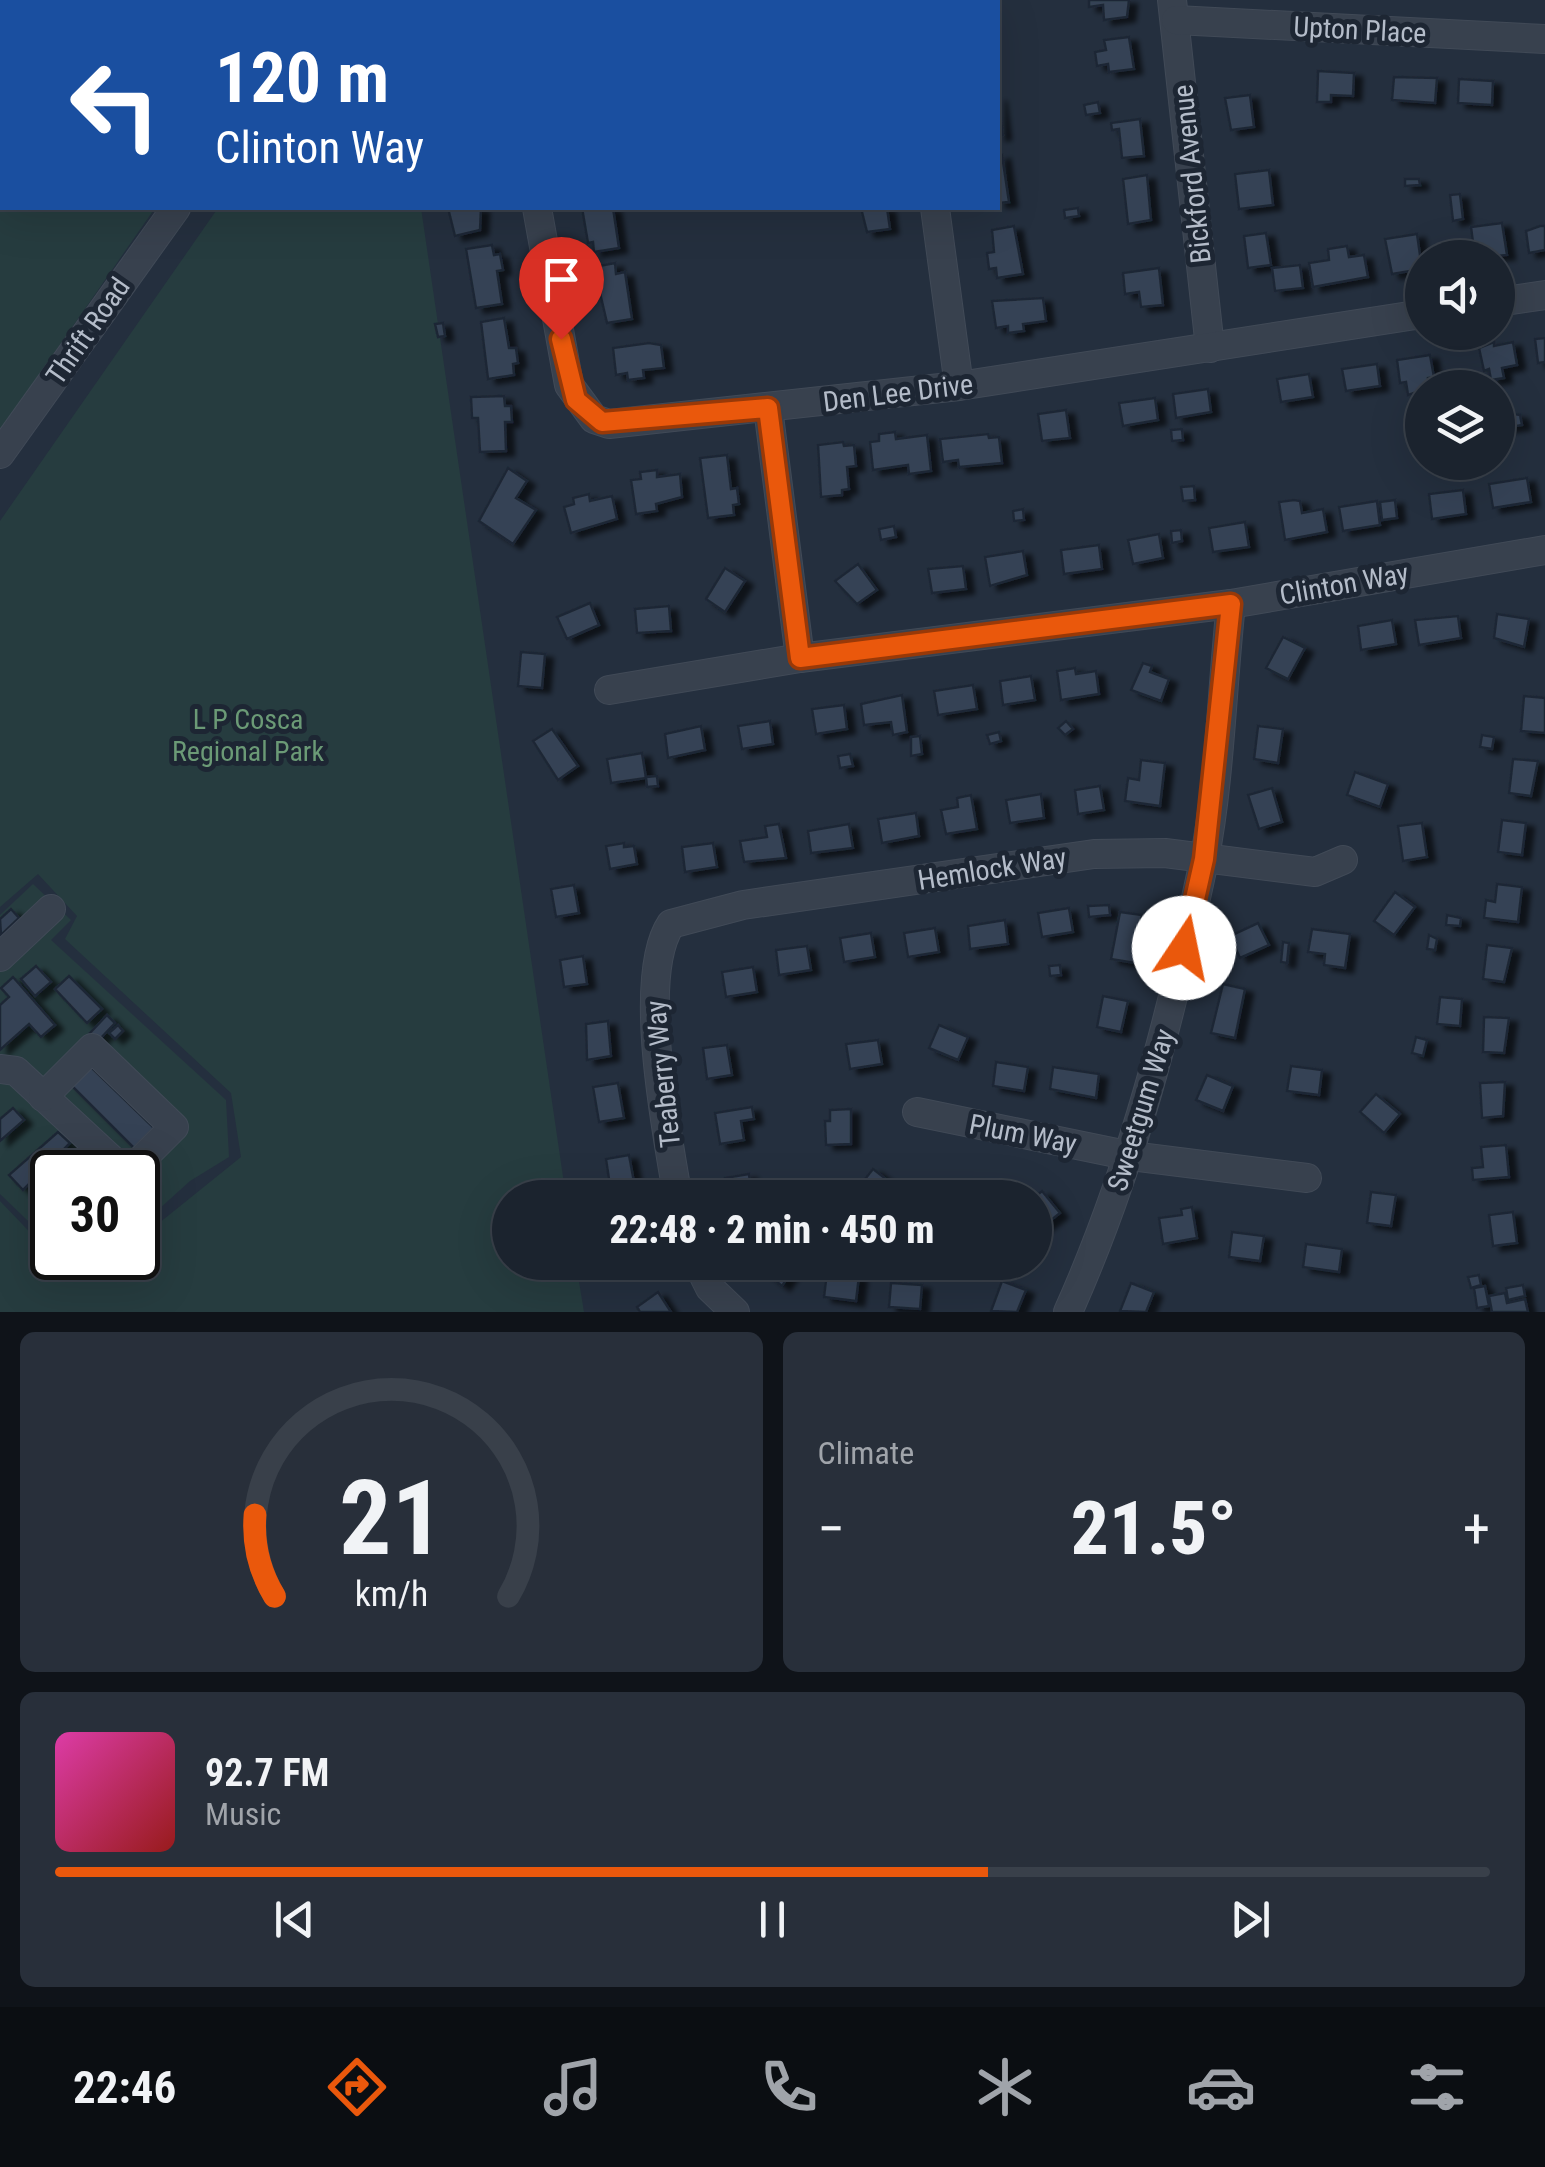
<!DOCTYPE html>
<html lang="en">
<head>
<meta charset="utf-8">
<style>
  body { margin:0; font-family:"Roboto Condensed",sans-serif; background:#282f3a; color:#f1f3f6; height:100vh; display:flex; flex-direction:column; font-size:38px; white-space:nowrap }
  * { box-sizing:border-box; margin:0 }
  p { font-size:32px; color:#a0a4aa }
  .icon { flex:none; width:55px; height:55px; fill:none; stroke:currentColor; stroke-width:2; stroke-linecap:round; stroke-linejoin:round }
  .map { position:relative; height:1312px; overflow:hidden }
  .panel { display:flex; flex-direction:column; gap:20px; padding:20px; background:#0f1319; flex:1 }
  .panel>* { flex:none }
  .guide { position:absolute; left:0px; top:0px; width:1000px; height:210px; box-shadow:0 10px 40px #0002,0 0 0 2px #39404a; background:#1a4fa0; color:#fff; overflow:hidden }
  .fabs { position:absolute; left:1405px; top:240px; display:grid; gap:20px }
  .fabs a { display:grid; place-items:center; width:110px; height:110px; border-radius:50%; background:#1b232e; box-shadow:0 10px 40px #0002,0 0 0 2px #39404a; font-size:50px }
  .speed { position:absolute; left:30px; top:1150px; display:flex; gap:20px; font-size:50px; font-weight:700; text-align:center }
  .speed>* { display:grid; place-content:center; width:130px; height:130px; border-radius:50%; background:#1b232e; box-shadow:0 10px 40px #0002,0 0 0 2px #39404a; line-height:1 }
  .speed .limit { border:5px solid #111; border-radius:15px; background:#fff; color:#111 }
  .pin { position:absolute; display:grid; place-items:center; width:85px; height:85px; color:#fff; margin:-102px -42px; border-radius:50% 50% 50% 0; rotate:-45deg; box-shadow:0 0 10px #0007 }
  .pin .icon { rotate:45deg }
  .me { position:absolute; width:110px; margin:-55px; rotate:11deg; stroke-linejoin:round; filter:drop-shadow(0 0 8px #0008) }
  .turn { display:flex; align-items:center; gap:35px; height:210px; padding:0 50px; font-size:45px }
  .turn .icon { width:130px; height:130px; stroke-width:2.5 }
  .turn b { display:block; font-size:70px; line-height:85px }
  .big { font-size:75px; font-weight:800; line-height:1.1 }
  .panel .tile { flex:1; display:flex; flex-direction:column; justify-content:center; gap:15px; min-width:0; padding:0 35px; border-radius:15px; background:#282f3a }
  .panel .dial { align-items:center; gap:0 }
  .dial svg { height:260px; overflow:visible; fill:none; stroke:#39404a; stroke-width:7; stroke-linecap:round; text-anchor:middle }
  .dial text { fill:#f1f3f6; stroke:none }
  .song { display:flex; align-items:center; gap:30px }
  .cover { width:120px; height:120px; border-radius:15px; background:linear-gradient(135deg,hsl(320 70% 55%),hsl(0 70% 35%)) }
  .played { height:10px; border-radius:5px; background:linear-gradient(90deg,#ea580c 65%,#39404a 65%) }
  .keys { display:flex; justify-content:space-around; direction:ltr }
  .heat { display:flex; justify-content:space-between; align-items:center; font-size:55px; direction:ltr }
  .panel .tiles { flex:1; display:grid; gap:20px; grid-template-columns:1fr 1fr }
  .tile:last-child { grid-column:span 2 }
  .trip { position:absolute; left:492px; top:1180px; width:560px; height:100px; border-radius:50px; background:#1b232e; box-shadow:0 10px 40px #0002,0 0 0 2px #39404a; font-weight:800; line-height:100px; text-align:center }
  .menu { display:flex; height:160px; justify-content:space-around; align-items:center; background:#0b0e12; color:#a0a4aa }
  .menu .icon { width:70px; height:70px }
  .menu .active { color:#ea580c }
  .menu b { font-size:45px; color:#f1f3f6 }
  .map>svg:first-child { display:block }
  .green { fill:#263c3f }
  .building { fill:#364354; stroke:#1f2835; stroke-width:2.5; filter:url(#shadow) }
  .lines { fill:none; stroke-linecap:round; stroke-linejoin:round }
  .minor-casing { stroke:#414a57; stroke-width:30 }
  .minor { stroke:#38414e; stroke-width:28 }
  .route-casing { stroke:#983908; stroke-width:25 }
  .route { stroke:#ea580c; stroke-width:18 }
  .labels { text-anchor:middle; dominant-baseline:central; stroke-width:10; stroke-linejoin:round; paint-order:stroke }
  .street-label { font-size:28px; fill:#b4bcc9; stroke:#1d2633 }
  .park-label { font-size:28px; fill:#6b9a76; stroke:#1d2633 }
</style>
</head>
<body>
<div class="map">
<svg width="1545" height="1312" viewBox="0 0 1545 1312">
  <defs>
    <filter id="shadow"><feDropShadow dx="8" dy="4.5" stdDeviation="2.5" flood-color="#0009"/></filter>
  </defs>
  <rect width="100%" height="100%" fill="#242f3e"/>
  <g class="green">
    <polygon points="0,0 307,0 2,2 2,208 155,208 0,431"/>
    <polygon points="218,208 421,208 566,1197 510,1198 510,1262 576,1263 584,1312 0,1312 0,1201 45,1248 52,1244 52,1258 138,1258 138,1240 241,1157 231,1093 65,939 77,916 38,874 0,907 0,521"/>
    <polygon points="33,884 71,920 51,940 226,1100 229,1157 190,1181 138,1228 138,1172 52,1172 51,1243 0,1194 0,915"/>
  </g>
  <g class="building">
    <polygon points="1089,0 1129,0 1127,17 1104,20 1103,5 1089,7"/>
    <polygon points="1129,37 1134,69 1109,72 1108,64 1097,66 1095,52 1106,50 1104,40"/>
    <polygon points="1318,71 1354,73 1353,96 1331,95 1331,102 1317,102"/>
    <polygon points="1394,77 1437,78 1435,103 1392,100"/>
    <polygon points="1459,79 1493,81 1492,105 1458,103"/>
    <polygon points="1250,95 1254,127 1231,130 1225,98"/>
    <polygon points="998,96 1003,135 998,136"/>
    <polygon points="1098,102 1100,113 1086,115 1084,105"/>
    <polygon points="1140,119 1144,156 1122,158 1119,129 1112,130 1111,123"/>
    <polygon points="1002,155 1009,202 998,203 998,156"/>
    <polygon points="1269,170 1273,205 1239,209 1235,174"/>
    <polygon points="1147,175 1151,220 1128,224 1123,179"/>
    <polygon points="1405,179 1419,179 1420,185 1405,186"/>
    <polygon points="1460,194 1463,219 1453,221 1450,195"/>
    <polygon points="448,208 481,208 480,230 455,236"/>
    <polygon points="582,208 613,208 619,248 594,252 593,242 588,243"/>
    <polygon points="861,208 887,208 890,229 867,232"/>
    <polygon points="1078,208 1079,216 1065,218 1064,210"/>
    <polygon points="1502,223 1507,255 1475,258 1471,227"/>
    <polygon points="1014,226 1023,274 997,278 996,268 989,269 987,253 994,252 992,230"/>
    <polygon points="1540,226 1545,226 1545,250 1529,253 1526,231"/>
    <polygon points="1266,233 1271,265 1248,268 1244,236"/>
    <polygon points="1417,234 1422,269 1392,274 1385,239"/>
    <polygon points="492,245 494,255 500,254 503,270 497,271 502,304 476,308 466,249"/>
    <polygon points="1347,246 1349,257 1364,255 1368,277 1313,287 1309,263 1329,260 1328,249"/>
    <polygon points="615,263 616,274 625,272 632,319 607,323 594,267"/>
    <polygon points="1300,265 1303,288 1275,291 1272,268"/>
    <polygon points="1159,268 1163,305 1141,307 1139,292 1125,294 1123,273"/>
    <polygon points="1043,298 1046,321 1023,324 1024,331 1008,333 1008,326 996,328 992,301"/>
    <polygon points="504,318 509,348 516,348 518,363 513,364 514,375 488,379 481,322"/>
    <polygon points="443,323 445,336 438,337 435,324"/>
    <polygon points="1545,338 1545,362 1538,363 1535,339"/>
    <polygon points="1494,342 1494,346 1513,342 1517,365 1502,368 1504,378 1491,380 1489,369 1484,371 1479,348"/>
    <polygon points="649,343 661,345 664,368 643,370 644,378 628,380 627,373 616,375 613,348"/>
    <polygon points="1430,355 1434,377 1428,378 1429,388 1408,395 1406,382 1400,383 1397,360"/>
    <polygon points="1377,364 1380,386 1346,391 1342,369"/>
    <polygon points="1309,374 1313,397 1281,402 1277,379"/>
    <polygon points="1208,389 1211,412 1176,418 1173,394"/>
    <polygon points="504,396 505,406 511,406 512,422 505,422 506,451 480,452 478,418 472,418 471,397"/>
    <polygon points="1155,398 1158,420 1123,426 1119,403"/>
    <polygon points="1066,410 1070,438 1042,441 1038,414"/>
    <polygon points="1507,413 1520,415 1522,425 1498,429 1498,414"/>
    <polygon points="1416,426 1419,441 1410,442 1408,427"/>
    <polygon points="1182,429 1183,440 1172,441 1171,430"/>
    <polygon points="895,432 896,439 927,435 931,471 909,474 908,465 873,470 870,442 879,441 879,434"/>
    <polygon points="988,434 989,438 999,437 1002,463 959,467 958,460 943,462 940,439"/>
    <polygon points="843,442 844,446 854,445 856,466 847,467 849,489 842,490 842,495 821,497 818,445"/>
    <polygon points="727,455 731,489 737,488 739,504 733,505 734,515 708,518 700,458"/>
    <polygon points="508,468 527,481 516,498 536,510 513,544 479,521"/>
    <polygon points="657,470 657,477 680,474 682,497 656,504 657,511 636,514 631,480 641,479 640,472"/>
    <polygon points="1527,478 1531,502 1493,508 1489,484"/>
    <polygon points="1194,486 1195,500 1183,501 1181,487"/>
    <polygon points="1463,490 1466,514 1432,519 1429,494"/>
    <polygon points="589,494 590,501 612,496 617,519 571,533 564,507 574,504 573,498"/>
    <polygon points="1294,500 1300,501 1302,513 1323,509 1327,532 1285,540 1279,502"/>
    <polygon points="1395,500 1397,518 1382,520 1380,502"/>
    <polygon points="1377,501 1380,525 1343,531 1339,507"/>
    <polygon points="1023,509 1024,520 1014,521 1013,511"/>
    <polygon points="1245,522 1249,547 1213,552 1209,528"/>
    <polygon points="894,526 896,537 881,540 879,529"/>
    <polygon points="1181,530 1182,541 1172,543 1171,531"/>
    <polygon points="1159,534 1163,558 1133,564 1128,540"/>
    <polygon points="1099,545 1102,569 1064,574 1061,550"/>
    <polygon points="1023,551 1027,575 990,586 985,557"/>
    <polygon points="858,564 877,590 857,604 835,581"/>
    <polygon points="963,566 966,589 932,593 928,569"/>
    <polygon points="725,568 745,581 725,612 706,599"/>
    <polygon points="590,603 599,625 567,639 557,617"/>
    <polygon points="669,606 671,631 637,633 635,609"/>
    <polygon points="1497,614 1529,619 1524,647 1494,638"/>
    <polygon points="1458,616 1461,638 1419,645 1415,620"/>
    <polygon points="1392,620 1396,644 1361,650 1358,626"/>
    <polygon points="1283,637 1305,648 1288,679 1266,668"/>
    <polygon points="521,652 545,654 542,688 518,686"/>
    <polygon points="1143,663 1152,666 1150,672 1169,679 1161,701 1131,690"/>
    <polygon points="1075,668 1076,674 1096,671 1099,694 1061,700 1057,671"/>
    <polygon points="1031,676 1035,700 1003,705 1000,681"/>
    <polygon points="973,685 977,709 938,715 934,691"/>
    <polygon points="902,695 907,732 893,735 891,722 864,725 861,704"/>
    <polygon points="1524,696 1545,698 1545,733 1521,731"/>
    <polygon points="844,705 847,729 816,734 812,709"/>
    <polygon points="770,721 773,744 742,749 738,726"/>
    <polygon points="1066,721 1073,729 1065,735 1058,728"/>
    <polygon points="701,726 705,750 668,758 665,734"/>
    <polygon points="1258,726 1283,729 1278,763 1254,759"/>
    <polygon points="552,729 578,766 558,780 533,741"/>
    <polygon points="999,732 1001,741 990,744 987,735"/>
    <polygon points="1482,735 1494,737 1492,749 1480,747"/>
    <polygon points="920,736 922,754 911,756 911,737"/>
    <polygon points="642,753 646,778 611,783 607,759"/>
    <polygon points="850,754 853,766 840,768 838,756"/>
    <polygon points="1513,759 1538,761 1531,796 1509,793"/>
    <polygon points="1141,760 1165,763 1160,806 1125,801 1128,778 1139,780"/>
    <polygon points="1355,772 1388,784 1380,807 1347,795"/>
    <polygon points="657,776 658,786 647,787 646,777"/>
    <polygon points="1100,786 1104,810 1078,814 1075,790"/>
    <polygon points="1272,788 1282,822 1259,829 1248,795"/>
    <polygon points="1041,794 1044,818 1010,823 1006,800"/>
    <polygon points="971,795 977,829 946,834 941,810 958,807 957,798"/>
    <polygon points="916,813 919,836 882,843 878,819"/>
    <polygon points="1502,820 1526,823 1522,855 1498,852"/>
    <polygon points="1422,823 1427,857 1403,861 1398,826"/>
    <polygon points="779,824 786,858 744,862 740,841 767,837 765,826"/>
    <polygon points="849,824 853,848 811,853 808,831"/>
    <polygon points="624,843 624,847 634,846 637,864 610,869 606,846"/>
    <polygon points="713,843 717,867 685,872 682,847"/>
    <polygon points="1497,884 1522,887 1518,922 1484,918 1486,900 1495,902"/>
    <polygon points="574,885 579,913 556,917 551,889"/>
    <polygon points="1395,892 1415,907 1394,935 1374,921"/>
    <polygon points="1109,905 1110,915 1089,917 1088,906"/>
    <polygon points="1069,908 1073,932 1042,937 1038,913"/>
    <polygon points="11,909 19,918 1,935 0,919"/>
    <polygon points="1120,912 1142,915 1135,963 1111,959"/>
    <polygon points="1447,915 1461,918 1460,926 1446,925"/>
    <polygon points="1005,920 1008,944 970,949 968,926"/>
    <polygon points="1258,923 1269,945 1240,958 1230,936"/>
    <polygon points="935,928 939,952 908,957 904,933"/>
    <polygon points="1312,929 1350,934 1345,968 1324,965 1325,954 1308,952"/>
    <polygon points="871,933 875,957 844,962 840,938"/>
    <polygon points="1429,935 1437,939 1435,950 1427,949"/>
    <polygon points="1283,942 1289,943 1287,963 1281,962"/>
    <polygon points="1487,945 1512,948 1504,982 1483,979"/>
    <polygon points="807,946 811,970 779,975 776,950"/>
    <polygon points="583,956 587,984 564,987 560,960"/>
    <polygon points="1060,965 1061,975 1050,976 1049,966"/>
    <polygon points="36,966 51,982 35,996 21,979"/>
    <polygon points="753,967 757,992 726,997 722,972"/>
    <polygon points="69,976 102,1009 87,1023 55,989"/>
    <polygon points="13,977 55,1025 41,1037 29,1024 0,1050 0,1005 9,997 1,988"/>
    <polygon points="1223,984 1245,989 1235,1038 1211,1033"/>
    <polygon points="1103,996 1128,1001 1121,1032 1097,1027"/>
    <polygon points="1440,997 1462,999 1460,1026 1437,1024"/>
    <polygon points="107,1015 115,1023 98,1041 90,1033"/>
    <polygon points="1484,1017 1509,1018 1504,1053 1483,1052"/>
    <polygon points="608,1021 611,1056 587,1060 586,1024"/>
    <polygon points="118,1025 123,1031 115,1039 109,1033"/>
    <polygon points="939,1025 968,1037 958,1060 929,1048"/>
    <polygon points="1416,1037 1427,1040 1423,1056 1412,1053"/>
    <polygon points="878,1040 882,1064 850,1069 846,1044"/>
    <polygon points="727,1045 732,1075 707,1079 703,1048"/>
    <polygon points="996,1062 1028,1067 1024,1091 993,1086"/>
    <polygon points="90,1066 154,1128 134,1148 71,1085"/>
    <polygon points="1291,1066 1322,1070 1319,1095 1287,1091"/>
    <polygon points="1053,1067 1099,1074 1096,1098 1050,1089"/>
    <polygon points="1207,1075 1233,1086 1223,1111 1196,1100"/>
    <polygon points="1505,1082 1503,1116 1482,1118 1480,1083"/>
    <polygon points="618,1083 624,1118 599,1122 593,1087"/>
    <polygon points="1376,1094 1400,1114 1384,1133 1360,1112"/>
    <polygon points="752,1107 754,1119 741,1121 744,1140 720,1144 715,1113"/>
    <polygon points="13,1108 24,1120 0,1141 0,1119"/>
    <polygon points="851,1109 851,1144 826,1145 825,1121 830,1121 830,1110"/>
    <polygon points="58,1132 70,1143 62,1151 83,1172 52,1172 52,1177 44,1169 23,1190 9,1175"/>
    <polygon points="1506,1145 1509,1177 1473,1180 1472,1168 1483,1167 1481,1147"/>
    <polygon points="629,1155 634,1182 610,1186 606,1159"/>
    <polygon points="873,1169 895,1186 887,1198 871,1198 858,1188"/>
    <polygon points="749,1174 752,1198 728,1198 725,1178"/>
    <polygon points="942,1183 962,1186 961,1192 984,1198 940,1198"/>
    <polygon points="1042,1191 1060,1213 1041,1228 1035,1220 1034,1198"/>
    <polygon points="1371,1192 1396,1195 1391,1226 1367,1223"/>
    <polygon points="1192,1207 1197,1238 1163,1244 1159,1218 1182,1215 1181,1209"/>
    <polygon points="1513,1212 1517,1243 1493,1246 1489,1215"/>
    <polygon points="1232,1232 1264,1236 1260,1261 1229,1257"/>
    <polygon points="1306,1244 1342,1249 1339,1272 1303,1267"/>
    <polygon points="791,1262 796,1265 782,1286 754,1263"/>
    <polygon points="827,1272 859,1276 856,1301 824,1297"/>
    <polygon points="1479,1275 1481,1285 1471,1288 1468,1277"/>
    <polygon points="1002,1281 1026,1290 1017,1312 991,1311"/>
    <polygon points="891,1283 922,1285 920,1309 889,1307"/>
    <polygon points="1131,1283 1154,1292 1146,1312 1120,1311"/>
    <polygon points="1523,1285 1525,1296 1508,1300 1506,1288"/>
    <polygon points="1485,1286 1489,1306 1477,1308 1474,1288"/>
    <polygon points="658,1292 671,1312 640,1312 637,1307"/>
    <polygon points="1505,1293 1507,1303 1525,1299 1528,1312 1492,1312 1489,1296"/>
  </g>
  <g class="lines">
    <g class="minor-casing">
      <g id="minor">
        <polyline points="908,0 908,2"/>
        <polyline points="1172,0 1210,348"/>
        <polyline points="325,2 327,0"/>
        <polyline points="1176,20 1545,39"/>
        <polyline points="537,208 569,385 594,419 609,424 959,386 1422,314"/>
        <polyline points="935,208 959,386"/>
        <polyline points="1498,302 1545,295"/>
        <polyline points="768,408 800,658"/>
        <polyline points="0,454 176,208"/>
        <polyline points="609,690 800,658 1231,604 1545,550"/>
        <polyline points="0,957 51,909"/>
        <polyline points="0,1069 16,1071 125,1172"/>
        <polyline points="43,1097 92,1048 174,1127 129,1172"/>
        <polyline points="917,1112 1131,1156 1307,1178"/>
        <path d="M678 1198C667 1134 636 976 671 924L743 905 1094 854 1165 853 1315 872 1343 860"/>
        <polyline points="697,1262 710,1288 735,1312"/>
        <path d="M1068 1312C1133 1167 1171 1016 1204 861 1220 781 1222 686 1231 604"/>
      </g>
    </g>
    <use href="#minor" class="minor"/>
  </g>
  <g class="lines">
    <g class="route-casing">
      <polyline id="route" points="561,339 576,400 602,422 768,408 800,658 1231,604 1204,859 1184,948"/>
    </g>
    <use href="#route" class="route"/>
  </g>
  <g class="labels">
    <g class="street-label">
      <text transform="translate(1360 30) rotate(3)">Upton Place</text>
      <text transform="translate(1192 174) rotate(-96)">Bickford Avenue</text>
      <text transform="translate(88 331) rotate(-55)">Thrift Road</text>
      <text transform="translate(898 393) rotate(-7)">Den Lee Drive</text>
      <text transform="translate(1344 584) rotate(-10)">Clinton Way</text>
      <text transform="translate(992 869) rotate(-9)">Hemlock Way</text>
      <text transform="translate(663 1074) rotate(-96)">Teaberry Way</text>
      <text transform="translate(1141 1110) rotate(-73)">Sweetgum Way</text>
      <text transform="translate(1023 1134) rotate(11)">Plum Way</text>
    </g>
    <g class="park-label">
      <text x="248" y="719">L P Cosca<tspan x="248" dy="32">Regional Park</tspan></text>
    </g>
  </g>
</svg>
<div class="fabs">
<a><svg class="icon" aria-label="sound" viewBox="0 0 24 24"><path d="M4 9h4l5-4v14l-5-4H4zM17 9q2 3 0 6"/></svg></a>
<a><svg class="icon" aria-label="layers" viewBox="0 0 24 24"><path d="M12 4l9 5-9 5-9-5zM3 14l9 5 9-5"/></svg></a>
</div>
<div class="speed"><div class="limit">30</div></div>
<div class="pin" style="left:561px;top:339px;background:#d93025"><svg class="icon" aria-label="arrive" viewBox="0 0 24 24"><path d="M6 21V4h12l-3 4 3 4H6"/></svg></div>
<svg class="me" style="left:1184px;top:948px" viewBox="-20 -20 40 40"><circle r="19" fill="#fff"/><path d="M0-13L10 11 0 6-10 11z" fill="#ea580c"/></svg>
<div class="trip">22:48 · 2 min · 450 m</div>
<div class="guide">
<div class="turn"><svg class="icon" aria-label="left" viewBox="0 0 24 24"><path d="M17 20v-9H6M10 6l-5 5 5 5"/></svg><div><b>120 m</b>Clinton Way</div></div>
</div>
</div>
<section class="panel">
<div class="tiles">
<div class="tile dial"><svg viewBox="0 0 100 80">
<path d="M14 69A42 42 0 1 1 86 69"/>
<path d="M14 69A42 42 0 0 1 8 44" stroke="#ea580c"/>
<text x="50" y="56" font-size="32" font-weight="700">21</text>
<text x="50" y="72" font-size="11">km/h</text>
</svg></div>
<div class="tile"><p>Climate</p>
<div class="heat"><a>−</a><b class="big">21.5°</b><a>+</a></div>
</div>
<div class="tile">
<div class="song"><i class="cover"></i><div><b>92.7 FM</b><p>Music</p></div></div>
<div class="played"></div>
<div class="keys"><svg class="icon" aria-label="previous" viewBox="0 0 24 24"><path d="M18 5L8 12l10 7zM5 5v14"/></svg><svg class="icon" aria-label="pause" viewBox="0 0 24 24"><path d="M8 5v14M16 5v14"/></svg><svg class="icon" aria-label="next" viewBox="0 0 24 24"><path d="M6 5l10 7-10 7zM19 5v14"/></svg></div>
</div>
</div>
</section>
<nav class="menu">
<b>22:46</b>
<svg class="icon active" aria-label="directions" viewBox="0 0 24 24"><path d="M12 3l9 9-9 9-9-9zM9 14v-3h6M13 9l2 2-2 2"/></svg>
<svg class="icon" aria-label="music" viewBox="0 0 24 24"><path d="M9 18V5l10-2v13"/><circle cx="6" cy="18" r="3"/><circle cx="16" cy="16" r="3"/></svg>
<svg class="icon" aria-label="phone" viewBox="0 0 24 24"><path d="M5 4h4l2 5-3 2q2 4 5 5l2-3 5 2v4C11 20 4 13 5 4z"/></svg>
<svg class="icon" aria-label="climate" viewBox="0 0 24 24"><path d="M12 3v18M4 7l16 10M4 17L20 7"/></svg>
<svg class="icon" aria-label="car" viewBox="0 0 24 24"><path d="M5 17H2v-5l4-1 3-4h7l3 4 3 1v5h-3M9 17h6M6 11h13"/><circle cx="7" cy="17" r="2"/><circle cx="17" cy="17" r="2"/></svg>
<svg class="icon" aria-label="filters" viewBox="0 0 24 24"><path d="M4 7h16M4 17h16"/><circle cx="9" cy="7" r="2"/><circle cx="15" cy="17" r="2"/></svg>
</nav>
</body>
</html>
